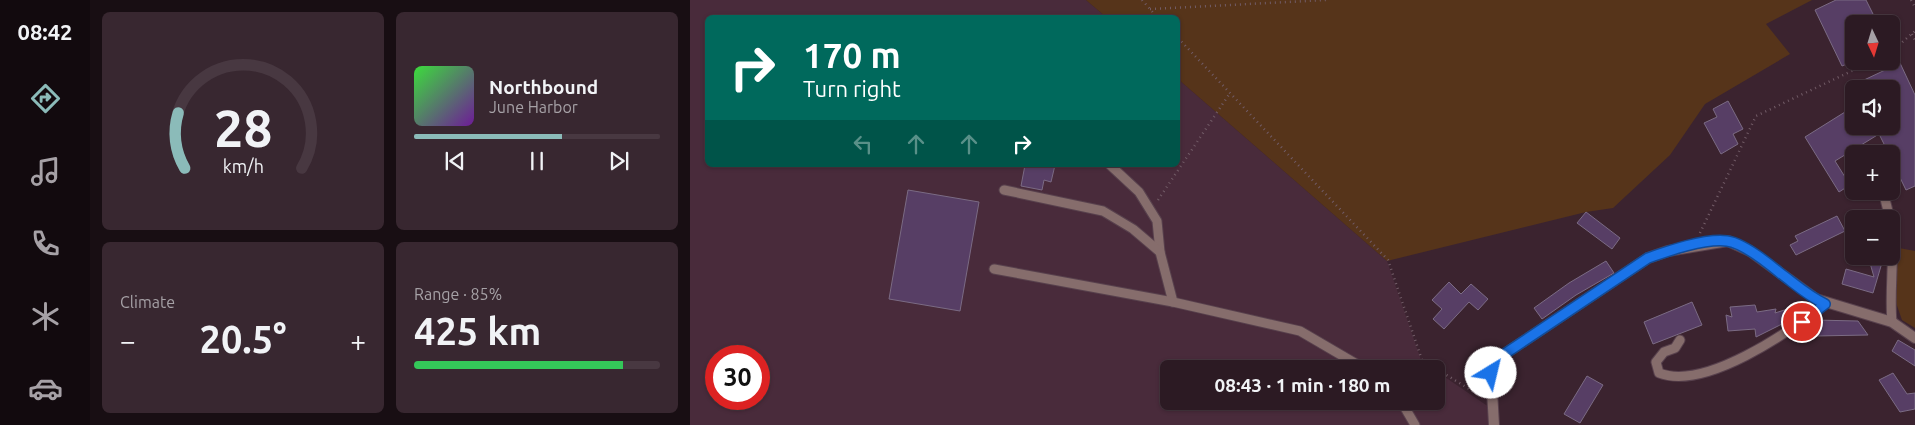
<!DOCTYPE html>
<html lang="en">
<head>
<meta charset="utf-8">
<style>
  body { margin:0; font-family:Ubuntu,sans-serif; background:#382730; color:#f1f3f6; height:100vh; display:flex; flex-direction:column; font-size:19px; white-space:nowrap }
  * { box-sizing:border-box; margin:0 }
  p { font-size:16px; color:#a6a1a6 }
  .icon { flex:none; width:28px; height:28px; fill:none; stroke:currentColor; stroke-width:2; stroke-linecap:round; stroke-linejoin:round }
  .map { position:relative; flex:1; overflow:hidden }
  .details { display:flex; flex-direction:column; gap:12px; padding:12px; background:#180e13; width:600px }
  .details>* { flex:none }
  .top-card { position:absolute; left:15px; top:15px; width:475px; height:152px; border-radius:8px; box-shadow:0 1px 4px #0004,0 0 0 1px #483841; background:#00695c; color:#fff; overflow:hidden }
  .needle { width:32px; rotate:176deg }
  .fabs { position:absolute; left:1155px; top:15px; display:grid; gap:10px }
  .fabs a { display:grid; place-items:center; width:55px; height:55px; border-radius:8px; background:#2c1a23; box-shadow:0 1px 4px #0004,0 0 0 1px #483841; font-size:25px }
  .speed { position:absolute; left:15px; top:345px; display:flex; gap:10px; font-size:25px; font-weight:700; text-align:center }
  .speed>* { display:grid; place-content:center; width:65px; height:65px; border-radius:50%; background:#2c1a23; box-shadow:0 1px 4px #0004,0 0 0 1px #483841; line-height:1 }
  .speed .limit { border:8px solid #d22; background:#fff; color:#111 }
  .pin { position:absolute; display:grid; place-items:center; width:42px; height:42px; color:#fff; margin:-21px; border:2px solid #fff; border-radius:50%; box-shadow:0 1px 5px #0007 }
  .me { position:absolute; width:55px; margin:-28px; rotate:36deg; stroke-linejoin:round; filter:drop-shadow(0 0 4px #0008) }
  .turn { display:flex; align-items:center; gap:18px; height:105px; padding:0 15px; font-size:22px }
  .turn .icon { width:65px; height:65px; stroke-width:2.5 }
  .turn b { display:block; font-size:35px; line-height:42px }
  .lanes { display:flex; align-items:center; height:48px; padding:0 15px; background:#0003; justify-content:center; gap:25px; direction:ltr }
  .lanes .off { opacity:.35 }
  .big { font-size:38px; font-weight:700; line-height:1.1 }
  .details .tile { flex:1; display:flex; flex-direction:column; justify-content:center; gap:8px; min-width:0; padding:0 18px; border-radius:8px; background:#382730 }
  .details .dial { align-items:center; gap:0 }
  .dial svg { height:130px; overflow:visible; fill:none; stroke:#483841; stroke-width:7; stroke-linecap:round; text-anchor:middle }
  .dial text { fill:#f1f3f6; stroke:none }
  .song { display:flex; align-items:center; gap:15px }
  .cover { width:60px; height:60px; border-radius:8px; background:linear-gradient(135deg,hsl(120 70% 55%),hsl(280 70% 35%)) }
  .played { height:5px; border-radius:2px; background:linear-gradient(90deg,#8bbbb9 60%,#483841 60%) }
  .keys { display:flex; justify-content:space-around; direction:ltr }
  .heat { display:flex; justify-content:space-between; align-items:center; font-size:28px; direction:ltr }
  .charge { height:8px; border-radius:4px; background:linear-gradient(90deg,#34c759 85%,#483841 0) }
  .details .tiles { flex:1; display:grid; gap:12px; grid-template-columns:repeat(2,1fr) }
  .trip { position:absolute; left:470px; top:360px; width:285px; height:50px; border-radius:8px; background:#2c1a23; box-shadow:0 1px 4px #0004,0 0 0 1px #483841; font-weight:700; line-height:50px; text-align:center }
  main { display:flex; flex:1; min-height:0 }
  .tab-bar { display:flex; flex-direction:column; width:90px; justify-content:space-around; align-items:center; background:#120a0e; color:#a6a1a6 }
  .tab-bar .icon { width:35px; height:35px }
  .tab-bar .selected { color:#8bbbb9 }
  .tab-bar b { font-size:22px; color:#f1f3f6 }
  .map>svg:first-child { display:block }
  .built { fill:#492b3b; fill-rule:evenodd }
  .green { fill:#56341a }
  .building { fill:#573e65; stroke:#7b6b84 }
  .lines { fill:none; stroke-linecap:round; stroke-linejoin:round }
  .service-casing { stroke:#58414d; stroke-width:11 }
  .minor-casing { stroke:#58414d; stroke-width:12 }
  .path { stroke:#725c67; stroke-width:2.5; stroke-dasharray:1 4; stroke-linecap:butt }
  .service { stroke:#866d6c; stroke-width:9 }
  .minor { stroke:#866d6c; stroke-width:10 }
  .route-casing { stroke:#114b97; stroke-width:12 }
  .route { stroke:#1a73e8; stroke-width:9 }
</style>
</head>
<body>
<main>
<nav class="tab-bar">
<b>08:42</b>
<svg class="icon selected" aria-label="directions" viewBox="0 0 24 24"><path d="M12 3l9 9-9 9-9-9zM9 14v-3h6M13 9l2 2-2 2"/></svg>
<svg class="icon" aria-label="music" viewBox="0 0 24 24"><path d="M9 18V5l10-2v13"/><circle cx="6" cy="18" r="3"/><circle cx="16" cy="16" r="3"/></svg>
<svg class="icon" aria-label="phone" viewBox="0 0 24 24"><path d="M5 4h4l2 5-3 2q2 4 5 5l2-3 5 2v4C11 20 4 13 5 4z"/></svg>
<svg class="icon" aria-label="climate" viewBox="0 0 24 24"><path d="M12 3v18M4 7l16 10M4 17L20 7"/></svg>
<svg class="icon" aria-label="car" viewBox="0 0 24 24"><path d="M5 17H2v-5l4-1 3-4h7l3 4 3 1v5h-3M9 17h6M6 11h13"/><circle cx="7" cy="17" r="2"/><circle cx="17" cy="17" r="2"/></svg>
</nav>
<section class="details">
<div class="tiles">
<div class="tile dial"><svg viewBox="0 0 100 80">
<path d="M14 69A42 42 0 1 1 86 69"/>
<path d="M14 69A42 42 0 0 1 10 35" stroke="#8bbbb9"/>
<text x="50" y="56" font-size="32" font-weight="700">28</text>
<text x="50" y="72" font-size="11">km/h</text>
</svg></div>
<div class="tile">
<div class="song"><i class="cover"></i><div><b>Northbound</b><p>June Harbor</p></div></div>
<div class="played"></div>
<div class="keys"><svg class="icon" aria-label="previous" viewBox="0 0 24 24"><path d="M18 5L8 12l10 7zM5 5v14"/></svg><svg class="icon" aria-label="pause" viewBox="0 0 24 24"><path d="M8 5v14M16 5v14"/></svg><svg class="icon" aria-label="next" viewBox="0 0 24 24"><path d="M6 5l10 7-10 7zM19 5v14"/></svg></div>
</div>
<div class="tile"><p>Climate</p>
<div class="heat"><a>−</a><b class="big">20.5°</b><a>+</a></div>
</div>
<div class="tile"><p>Range · 85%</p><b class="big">425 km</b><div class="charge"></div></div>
</div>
</section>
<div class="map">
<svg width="1225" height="425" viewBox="0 0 1225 425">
  <rect width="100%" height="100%" fill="#3b232f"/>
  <path class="built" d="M0 0H396L416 17 18 18V165H488V79L697 261 731 360 743 369H479V401H746V371L799 407V425H0ZM26 356H69V399H26Z"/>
  <g class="green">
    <polygon points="396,0 1122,0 1076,24 1100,54 1015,104 980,155 923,208 896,212 697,261 488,79 488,18 416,17"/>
    <polygon points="1209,248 1225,251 1225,328 1212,320 1203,294"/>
  </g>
  <g class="building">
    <polygon points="1146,0 1176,0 1188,24 1164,24 1164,61 1152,66 1125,10"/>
    <polygon points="1210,63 1225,95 1225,186 1216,190 1201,159 1201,154 1199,154 1189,134 1145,161 1160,185 1149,192 1115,137 1155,112 1164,126 1201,126 1201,89 1155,89"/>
    <polygon points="1038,101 1053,129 1043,134 1048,144 1031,154 1014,123 1027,117 1023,109"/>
    <polygon points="335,165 365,165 361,182 354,180 352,190 331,186"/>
    <polygon points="218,190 289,202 270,311 199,299"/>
    <polygon points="896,212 930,238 922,249 887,223"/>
    <polygon points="1147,216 1155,231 1106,255 1100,245 1108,241 1105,236"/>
    <polygon points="1178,256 1194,256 1183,293 1152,284 1156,269 1184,277"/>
    <polygon points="916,261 924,273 886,295 852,319 844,308 879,283"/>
    <polygon points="759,282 771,294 781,284 798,299 788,310 779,302 754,329 743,319 752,309 742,300"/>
    <polygon points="1002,302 1012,325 963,344 954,322"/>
    <polygon points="1065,305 1067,312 1086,309 1085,313 1104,307 1108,316 1066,337 1065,329 1038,331 1036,315 1042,317 1040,307"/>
    <polygon points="1124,320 1168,321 1178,335 1125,336"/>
    <polygon points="1208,340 1225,350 1225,366 1202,351"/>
    <polygon points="1203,373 1217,394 1225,393 1225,409 1210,412 1189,380"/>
    <polygon points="897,376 913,385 890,423 874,414"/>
  </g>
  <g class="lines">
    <g class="service-casing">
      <g id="service">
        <polyline points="1175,151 1176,154"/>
        <polyline points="420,165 449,192 467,221 470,252 483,302"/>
        <polyline points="314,190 413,211 443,229 470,252"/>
        <polyline points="1193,191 1200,219"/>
        <path d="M1201 229C1205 260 1199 291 1202 322"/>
        <polyline points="304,269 483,302 610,331 675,369"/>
        <path d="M990 340 985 348 974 352 966 362 969 373C1015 391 1099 332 1135 304"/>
        <polyline points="711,401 725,425"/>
      </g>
    </g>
    <g class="minor-casing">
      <polyline id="minor" points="804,425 801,373 804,365 813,355 958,258 978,251 1038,241 1060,251 1126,299 1202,322 1225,338"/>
    </g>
    <g class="path">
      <polyline points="452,0 468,18"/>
      <polyline points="1221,0 1225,7"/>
      <polyline points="460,9 637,0"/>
      <polyline points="1222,34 1225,40"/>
      <polyline points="488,38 698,260 732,360 789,395"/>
      <polyline points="1201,52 1225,31"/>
      <polyline points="468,200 540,93"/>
      <polyline points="1010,233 1066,116 1183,61"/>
    </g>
    <use href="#service" class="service"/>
    <use href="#minor" class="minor"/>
  </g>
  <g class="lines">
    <g class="route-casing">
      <path id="route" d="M801 373 804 365 813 355 958 258C978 251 1015 238 1037 241 1053 243 1078 263 1090 273 1105 284 1118 296 1135 304L1112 322"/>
    </g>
    <use href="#route" class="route"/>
  </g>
</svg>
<div class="fabs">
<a><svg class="needle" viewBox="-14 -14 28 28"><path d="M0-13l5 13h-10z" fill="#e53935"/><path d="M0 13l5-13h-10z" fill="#a6a1a6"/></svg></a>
<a><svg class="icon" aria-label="sound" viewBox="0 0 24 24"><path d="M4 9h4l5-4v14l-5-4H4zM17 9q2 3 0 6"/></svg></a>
<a>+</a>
<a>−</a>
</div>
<div class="speed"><div class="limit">30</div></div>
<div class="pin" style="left:1112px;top:322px;background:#d93025"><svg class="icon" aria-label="arrive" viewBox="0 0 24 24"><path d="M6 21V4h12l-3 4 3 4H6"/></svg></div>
<svg class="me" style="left:801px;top:373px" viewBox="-20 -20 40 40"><circle r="19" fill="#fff"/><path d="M0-13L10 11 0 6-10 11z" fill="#1a73e8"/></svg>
<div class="trip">08:43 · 1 min · 180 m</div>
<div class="top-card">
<div class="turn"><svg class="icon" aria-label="right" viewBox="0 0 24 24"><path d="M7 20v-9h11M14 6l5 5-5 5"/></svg><div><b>170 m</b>Turn right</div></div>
<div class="lanes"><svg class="icon off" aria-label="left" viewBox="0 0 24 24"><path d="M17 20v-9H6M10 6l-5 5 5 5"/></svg><svg class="icon off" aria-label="ahead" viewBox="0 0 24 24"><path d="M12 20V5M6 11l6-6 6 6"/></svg><svg class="icon off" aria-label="ahead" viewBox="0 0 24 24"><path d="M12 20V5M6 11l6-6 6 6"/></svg><svg class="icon" aria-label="right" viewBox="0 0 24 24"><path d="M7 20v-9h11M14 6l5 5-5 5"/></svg></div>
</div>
</div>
</main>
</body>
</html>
